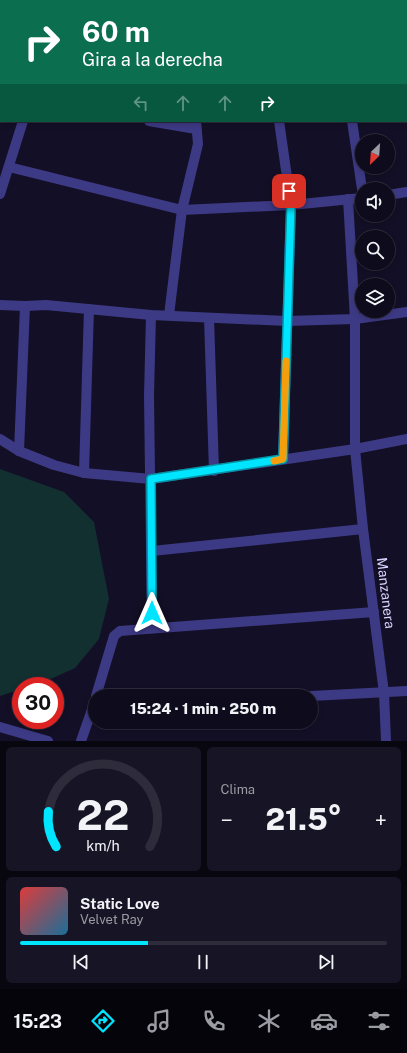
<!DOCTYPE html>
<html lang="es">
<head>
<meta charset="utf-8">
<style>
  body { margin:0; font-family:"Public Sans",sans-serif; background:#171425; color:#f1f3f6; height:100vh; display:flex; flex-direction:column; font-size:15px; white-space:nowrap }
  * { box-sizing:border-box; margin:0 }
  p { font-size:13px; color:#9b9ba3 }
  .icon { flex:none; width:22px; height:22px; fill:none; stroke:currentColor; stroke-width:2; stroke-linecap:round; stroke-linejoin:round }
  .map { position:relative; height:741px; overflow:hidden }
  .side { display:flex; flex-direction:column; gap:6px; padding:6px; background:#08060f; flex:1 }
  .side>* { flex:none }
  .top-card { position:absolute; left:0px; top:0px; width:407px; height:122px; box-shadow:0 2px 6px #0003,0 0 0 1px #2e2b3b; background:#0b6e4f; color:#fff; overflow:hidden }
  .needle { width:26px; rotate:205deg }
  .controls { position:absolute; left:355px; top:134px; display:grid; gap:8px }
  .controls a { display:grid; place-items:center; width:40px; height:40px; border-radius:50%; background:#0e0b1c; box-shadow:0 2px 6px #0003,0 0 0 1px #2e2b3b; font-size:20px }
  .speed { position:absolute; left:12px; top:677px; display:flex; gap:8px; font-size:20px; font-weight:700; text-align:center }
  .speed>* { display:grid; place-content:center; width:52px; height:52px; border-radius:50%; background:#0e0b1c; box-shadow:0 2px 6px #0003,0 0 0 1px #2e2b3b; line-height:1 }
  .speed .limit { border:6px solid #d22; background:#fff; color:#111 }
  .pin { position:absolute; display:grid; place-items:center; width:34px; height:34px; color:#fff; margin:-17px; border-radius:8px; box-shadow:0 2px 6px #0006 }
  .me { position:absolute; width:44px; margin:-22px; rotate:0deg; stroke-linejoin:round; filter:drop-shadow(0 0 3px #0008) }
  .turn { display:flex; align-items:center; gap:14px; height:84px; padding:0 16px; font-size:18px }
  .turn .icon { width:52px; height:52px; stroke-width:2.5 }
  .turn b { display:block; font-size:28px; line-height:34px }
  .lanes { display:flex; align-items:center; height:38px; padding:0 16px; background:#0003; justify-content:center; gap:20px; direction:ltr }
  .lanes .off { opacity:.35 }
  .big { font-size:30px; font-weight:800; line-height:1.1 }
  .side .widget { flex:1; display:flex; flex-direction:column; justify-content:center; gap:6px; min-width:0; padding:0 14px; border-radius:6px; background:#171425 }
  .side .dial { align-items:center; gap:0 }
  .dial svg { height:104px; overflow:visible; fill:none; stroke:#2e2b3b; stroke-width:7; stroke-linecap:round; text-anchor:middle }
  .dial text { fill:#f1f3f6; stroke:none }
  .song { display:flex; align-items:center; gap:12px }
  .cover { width:48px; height:48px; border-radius:6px; background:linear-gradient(135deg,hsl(0 70% 55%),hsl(200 70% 35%)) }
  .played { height:4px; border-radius:2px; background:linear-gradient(90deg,#00e5ff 35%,#2e2b3b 35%) }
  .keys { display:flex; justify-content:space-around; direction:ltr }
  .heat { display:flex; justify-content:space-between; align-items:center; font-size:22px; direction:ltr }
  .side .tiles { flex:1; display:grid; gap:6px; grid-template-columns:1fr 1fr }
  .widget:last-child { grid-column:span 2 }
  .trip { position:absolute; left:88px; top:689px; width:230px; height:40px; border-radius:20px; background:#0e0b1c; box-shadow:0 2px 6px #0003,0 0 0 1px #2e2b3b; font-weight:800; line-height:40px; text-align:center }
  .dock { display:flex; height:64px; justify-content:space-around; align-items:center; background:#06040b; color:#9b9ba3 }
  .dock .icon { width:28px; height:28px }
  .dock .active { color:#00e5ff }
  .dock b { font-size:18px; color:#f1f3f6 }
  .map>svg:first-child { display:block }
  .green { fill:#12302f }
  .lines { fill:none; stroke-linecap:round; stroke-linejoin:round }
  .minor { stroke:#3d3a85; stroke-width:10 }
  .route-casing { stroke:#0095a6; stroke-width:10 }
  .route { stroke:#00e5ff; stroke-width:7 }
  .slow { stroke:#f59e0b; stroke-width:7 }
  .labels { text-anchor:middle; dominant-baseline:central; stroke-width:4; stroke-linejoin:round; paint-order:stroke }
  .street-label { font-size:14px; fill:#d9d4ff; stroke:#130f26 }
</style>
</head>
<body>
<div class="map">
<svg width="407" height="741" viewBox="0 0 407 741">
  <rect width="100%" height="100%" fill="#130f26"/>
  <polygon class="green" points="0,469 64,492 94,522 109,599 99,639 75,668 42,683 30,686 21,686 21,689 0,696"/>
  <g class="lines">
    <g class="minor">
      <polyline points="3,0 6,1"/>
      <polyline points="189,0 190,1"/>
      <polyline points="262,0 262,1"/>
      <polyline points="333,0 333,1"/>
      <polyline points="63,1 63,0"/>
      <polyline points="399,1 405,0"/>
      <polyline points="406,50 407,60"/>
      <polyline points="149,121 196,129"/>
      <polyline points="279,121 291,205 283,459"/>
      <polyline points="352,121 362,189"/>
      <polyline points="9,167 182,210 291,205 362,198"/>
      <polyline points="0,194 23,121"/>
      <polyline points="388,195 407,192"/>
      <polyline points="348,199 355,319 355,449 363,529 384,693 386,741"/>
      <polyline points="0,305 25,306 46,305 151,315 287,321 355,319 407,312"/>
      <polyline points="151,315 149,396 152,628"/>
      <polyline points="169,315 182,210 198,144 196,121"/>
      <polyline points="209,318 214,471"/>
      <polyline points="0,439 19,451 54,465 84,473 151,479 355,449 407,439"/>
      <polyline points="19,451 25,306"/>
      <polyline points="84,473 89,309"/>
      <polyline points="152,551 363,529"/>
      <polyline points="96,696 114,636 120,631 374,612"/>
      <polyline points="311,696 407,691"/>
      <polyline points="0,727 48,741"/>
      <polyline points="81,741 95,701"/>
    </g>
  </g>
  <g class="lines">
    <g class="route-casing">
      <polyline id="route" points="152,613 151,479 283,459 291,205 289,191"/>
    </g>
    <use href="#route" class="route"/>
    <polyline class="slow" points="274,461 283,459 286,361"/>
  </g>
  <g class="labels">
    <g class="street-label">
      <text transform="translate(386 593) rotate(83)">Manzanera</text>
    </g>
  </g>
</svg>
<div class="controls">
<a><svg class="needle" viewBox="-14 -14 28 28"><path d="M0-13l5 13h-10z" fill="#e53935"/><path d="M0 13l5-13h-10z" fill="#9b9ba3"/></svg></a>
<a><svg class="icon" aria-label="sound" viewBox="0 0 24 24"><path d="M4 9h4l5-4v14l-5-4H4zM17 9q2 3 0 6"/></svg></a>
<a><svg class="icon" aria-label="search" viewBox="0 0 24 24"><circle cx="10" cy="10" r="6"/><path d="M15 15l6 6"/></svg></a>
<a><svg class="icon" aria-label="layers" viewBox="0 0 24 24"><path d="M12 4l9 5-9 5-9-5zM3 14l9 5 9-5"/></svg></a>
</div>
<div class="speed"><div class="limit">30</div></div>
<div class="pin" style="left:289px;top:191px;background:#d93025"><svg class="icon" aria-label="arrive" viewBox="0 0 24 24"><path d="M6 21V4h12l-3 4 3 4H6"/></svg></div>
<svg class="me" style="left:152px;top:613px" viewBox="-20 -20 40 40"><path d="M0-17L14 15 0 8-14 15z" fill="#00e5ff" stroke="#fff" stroke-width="4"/></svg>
<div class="trip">15:24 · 1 min · 250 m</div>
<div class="top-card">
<div class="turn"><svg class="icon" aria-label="right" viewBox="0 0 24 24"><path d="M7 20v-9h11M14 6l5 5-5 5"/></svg><div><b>60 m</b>Gira a la derecha</div></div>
<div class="lanes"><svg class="icon off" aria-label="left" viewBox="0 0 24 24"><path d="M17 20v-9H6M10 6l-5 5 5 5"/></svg><svg class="icon off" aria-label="ahead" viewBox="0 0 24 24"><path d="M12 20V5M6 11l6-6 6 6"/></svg><svg class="icon off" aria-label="ahead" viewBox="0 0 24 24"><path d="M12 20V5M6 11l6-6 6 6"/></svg><svg class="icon" aria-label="right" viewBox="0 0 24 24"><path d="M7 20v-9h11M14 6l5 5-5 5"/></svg></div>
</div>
</div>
<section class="side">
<div class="tiles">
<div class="widget dial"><svg viewBox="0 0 100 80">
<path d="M14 69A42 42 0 1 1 86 69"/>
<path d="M14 69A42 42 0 0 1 8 42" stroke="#00e5ff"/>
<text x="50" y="56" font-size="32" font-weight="700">22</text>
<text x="50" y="72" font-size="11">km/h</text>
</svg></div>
<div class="widget"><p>Clima</p>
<div class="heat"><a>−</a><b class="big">21.5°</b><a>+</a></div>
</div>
<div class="widget">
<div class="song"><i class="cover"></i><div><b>Static Love</b><p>Velvet Ray</p></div></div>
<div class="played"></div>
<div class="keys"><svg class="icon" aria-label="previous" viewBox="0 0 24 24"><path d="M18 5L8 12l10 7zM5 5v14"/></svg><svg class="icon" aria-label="pause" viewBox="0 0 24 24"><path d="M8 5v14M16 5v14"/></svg><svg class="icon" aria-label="next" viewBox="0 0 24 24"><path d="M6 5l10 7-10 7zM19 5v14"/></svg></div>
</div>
</div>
</section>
<nav class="dock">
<b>15:23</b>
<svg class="icon active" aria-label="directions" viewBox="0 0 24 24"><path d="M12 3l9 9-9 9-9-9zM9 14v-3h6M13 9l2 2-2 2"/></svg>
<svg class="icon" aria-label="music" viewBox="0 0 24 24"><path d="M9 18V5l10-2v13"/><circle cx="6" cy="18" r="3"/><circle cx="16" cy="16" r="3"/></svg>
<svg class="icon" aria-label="phone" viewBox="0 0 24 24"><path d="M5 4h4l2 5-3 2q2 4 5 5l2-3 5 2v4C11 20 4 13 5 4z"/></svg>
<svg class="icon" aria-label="climate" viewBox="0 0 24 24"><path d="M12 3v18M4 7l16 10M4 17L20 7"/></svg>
<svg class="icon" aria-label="car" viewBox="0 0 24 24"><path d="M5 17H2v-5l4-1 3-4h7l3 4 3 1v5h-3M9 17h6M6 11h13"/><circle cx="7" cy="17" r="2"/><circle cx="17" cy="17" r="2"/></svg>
<svg class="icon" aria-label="filters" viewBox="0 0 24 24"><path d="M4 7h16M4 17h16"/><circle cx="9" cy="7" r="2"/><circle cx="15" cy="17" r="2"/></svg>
</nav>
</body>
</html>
